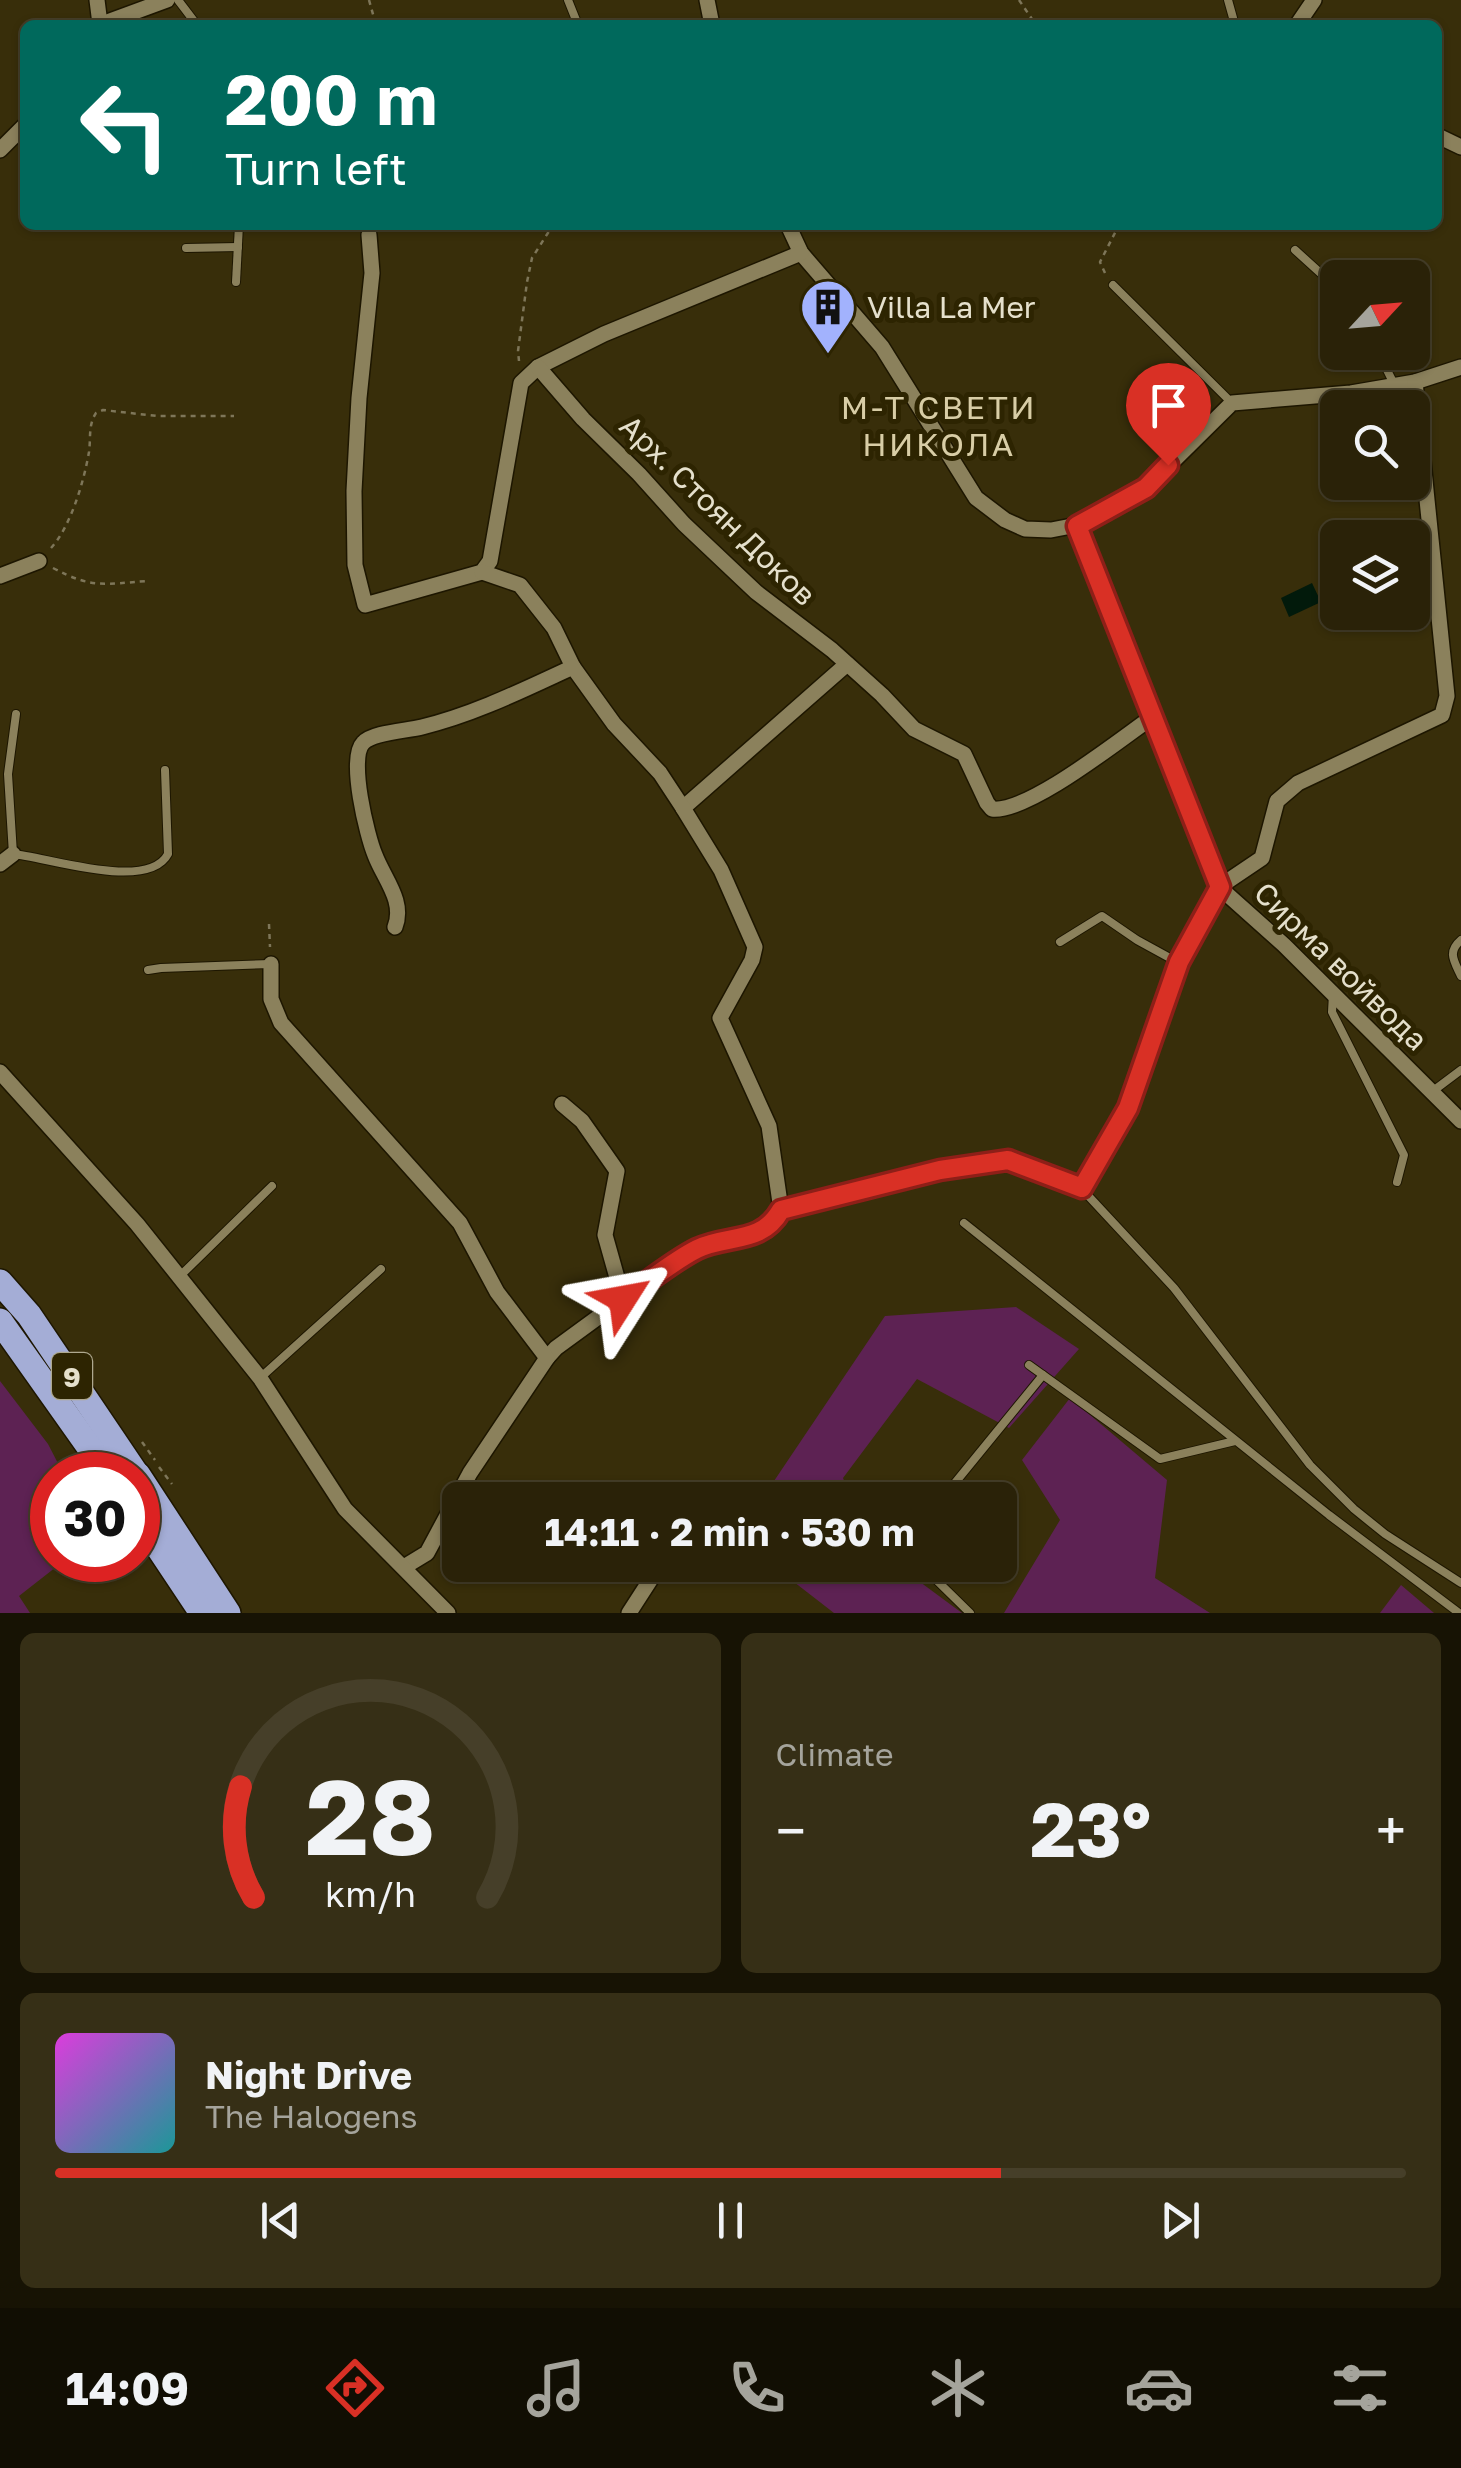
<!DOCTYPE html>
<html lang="en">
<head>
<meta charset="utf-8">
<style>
  body { margin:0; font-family:"Golos Text",sans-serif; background:#362f16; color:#f1f3f6; height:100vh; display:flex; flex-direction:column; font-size:38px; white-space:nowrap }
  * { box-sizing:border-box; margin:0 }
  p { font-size:32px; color:#a5a49c }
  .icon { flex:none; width:55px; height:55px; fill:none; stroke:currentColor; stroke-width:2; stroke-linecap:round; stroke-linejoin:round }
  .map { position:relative; height:1613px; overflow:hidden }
  .details { display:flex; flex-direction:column; gap:20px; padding:20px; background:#171304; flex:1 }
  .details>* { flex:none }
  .top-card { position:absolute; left:20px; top:20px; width:1422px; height:210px; border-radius:15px; box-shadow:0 2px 8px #0004,0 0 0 2px #463f29; background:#00695c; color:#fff; overflow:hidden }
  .needle { width:65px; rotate:64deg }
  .tools { position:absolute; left:1320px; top:260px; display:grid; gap:20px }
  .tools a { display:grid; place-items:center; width:110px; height:110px; border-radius:15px; background:#2a2208; box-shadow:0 2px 8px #0004,0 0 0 2px #463f29; font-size:50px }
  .speed { position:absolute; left:30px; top:1452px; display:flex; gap:20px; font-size:50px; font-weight:700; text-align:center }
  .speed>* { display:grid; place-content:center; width:130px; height:130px; border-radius:50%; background:#2a2208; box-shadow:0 2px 8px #0004,0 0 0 2px #463f29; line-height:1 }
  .speed .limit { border:15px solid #d22; background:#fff; color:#111 }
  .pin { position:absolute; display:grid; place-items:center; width:85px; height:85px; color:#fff; margin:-102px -42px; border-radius:50% 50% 50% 0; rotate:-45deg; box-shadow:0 0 10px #0007 }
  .pin .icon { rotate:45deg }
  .me { position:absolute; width:110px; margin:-55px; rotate:56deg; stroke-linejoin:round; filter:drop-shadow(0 0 8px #0008) }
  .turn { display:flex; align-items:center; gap:35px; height:210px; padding:0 40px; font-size:45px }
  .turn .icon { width:130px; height:130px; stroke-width:2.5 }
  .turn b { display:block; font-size:70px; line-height:85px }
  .big { font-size:75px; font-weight:700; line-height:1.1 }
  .details .card { flex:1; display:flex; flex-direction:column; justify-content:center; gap:15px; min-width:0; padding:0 35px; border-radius:15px; background:#362f16 }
  .details .dial { align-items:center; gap:0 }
  .dial svg { height:260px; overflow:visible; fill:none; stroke:#463f29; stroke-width:7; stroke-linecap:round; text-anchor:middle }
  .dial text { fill:#f1f3f6; stroke:none }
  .song { display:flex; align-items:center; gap:30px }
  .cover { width:120px; height:120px; border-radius:15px; background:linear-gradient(135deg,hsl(300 70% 55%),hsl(180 70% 35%)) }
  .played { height:10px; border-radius:5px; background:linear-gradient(90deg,#d93025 70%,#463f29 70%) }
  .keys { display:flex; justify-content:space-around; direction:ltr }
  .heat { display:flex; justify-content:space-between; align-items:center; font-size:55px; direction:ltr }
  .details .tiles { flex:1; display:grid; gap:20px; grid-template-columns:1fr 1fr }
  .card:last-child { grid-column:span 2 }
  .trip { position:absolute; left:442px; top:1482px; width:575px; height:100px; border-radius:15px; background:#2a2208; box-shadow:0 2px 8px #0004,0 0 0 2px #463f29; font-weight:700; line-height:100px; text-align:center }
  .dock { display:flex; height:160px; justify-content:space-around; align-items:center; background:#110e03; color:#a5a49c }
  .dock .icon { width:70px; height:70px }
  .dock .selected { color:#d93025 }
  .dock b { font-size:45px; color:#f1f3f6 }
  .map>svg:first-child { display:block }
  .green { fill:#5d2253 }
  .water { fill:#021a0b }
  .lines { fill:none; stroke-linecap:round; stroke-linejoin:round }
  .service-casing { stroke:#1d1600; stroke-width:10 }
  .minor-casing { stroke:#1d1600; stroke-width:18 }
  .trunk-casing { stroke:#1d1600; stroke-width:28 }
  .path { stroke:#7e7659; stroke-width:2.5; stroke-dasharray:5 5; stroke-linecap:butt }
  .service { stroke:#8b815c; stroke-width:8 }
  .minor { stroke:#8b815c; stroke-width:15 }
  .trunk { stroke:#a4add6; stroke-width:25 }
  .route-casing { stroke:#8d1f18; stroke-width:25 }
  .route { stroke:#d93025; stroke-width:18 }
  .labels { text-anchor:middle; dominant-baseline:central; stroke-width:10; stroke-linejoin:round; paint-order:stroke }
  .shield { fill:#2d2401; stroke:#aea88f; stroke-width:2.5 }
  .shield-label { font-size:28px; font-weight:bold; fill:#e5e0cc }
  .poi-label { font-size:30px; fill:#e5e0cc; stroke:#2d2401; text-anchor:start }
  .street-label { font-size:30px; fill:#e5e0cc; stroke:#2d2401 }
  .neighbourhood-label { font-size:32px; letter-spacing:2.5px; fill:#d8cda6; stroke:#2d2401 }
</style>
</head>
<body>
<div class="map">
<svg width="1461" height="1613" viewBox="0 0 1461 1613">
  <rect width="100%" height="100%" fill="#382e0a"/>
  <g class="green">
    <polygon points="1016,1307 1079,1349 1009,1428 917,1379 843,1478 852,1500 778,1500 774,1481 885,1316"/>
    <polygon points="0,1381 48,1444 64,1475 52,1475 52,1560 65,1560 19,1596 30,1613 0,1613"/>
    <polygon points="1070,1398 1167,1480 1155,1578 1210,1613 1004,1613 1060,1520 1022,1460"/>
    <polygon points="791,1565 897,1565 962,1613 834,1613 794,1582"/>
    <polygon points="1401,1585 1434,1613 1380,1613"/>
  </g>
  <polygon class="water" points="1312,583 1321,602 1289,617 1281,598"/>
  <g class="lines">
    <g class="service-casing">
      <g id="service">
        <polyline points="178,0 197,25"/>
        <polyline points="568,0 578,25"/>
        <polyline points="1228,0 1235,25"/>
        <polyline points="186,248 238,247"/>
        <polyline points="1295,250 1338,289"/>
        <polyline points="236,282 239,225"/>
        <polyline points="1113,285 1232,403"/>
        <polyline points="1378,352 1394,384"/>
        <path d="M16 714 8 774 13 854C47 857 148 892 168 854L165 770"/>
        <path d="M1461 940C1447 952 1454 961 1461 976"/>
        <polyline points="1060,942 1102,916 1137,940 1179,963"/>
        <polyline points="148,970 161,968 271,964"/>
        <polyline points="1333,994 1332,1012 1404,1155 1397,1182"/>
        <polyline points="1433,1091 1461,1070"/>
        <polyline points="781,1210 940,1170 1008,1161 1081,1188 1174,1288 1310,1465 1354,1509 1385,1534 1461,1583"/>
        <polyline points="964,1223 1329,1515 1459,1613"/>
        <polyline points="179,1277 272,1186"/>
        <polyline points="1029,1365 1160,1459 1235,1441"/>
        <polyline points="260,1378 381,1269"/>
        <polyline points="941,1500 1043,1375"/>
        <polyline points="921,1565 970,1613"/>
      </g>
    </g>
    <g class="minor-casing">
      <g id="minor">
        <polyline points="97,0 100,24"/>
        <polyline points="707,0 712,25"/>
        <polyline points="99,25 167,0"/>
        <polyline points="1297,25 1314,0"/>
        <polyline points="1438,136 1461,147"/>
        <polyline points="0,150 25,125"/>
        <polyline points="788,225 801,253 882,347 976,498 1005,520 1025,529 1051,530 1077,525 1151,718 1219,887 1284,945 1461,1121"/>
        <polyline points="369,235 372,273 359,398 354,491 355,565 365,605 482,572 490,561 521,383 538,367 604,334 801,253"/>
        <path d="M538 367 583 419 639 474 684 524 756 592 832 650 882 695 914 729 964 754 987 803 992 809C1028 813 1118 741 1151 718"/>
        <polyline points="1077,525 1146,488 1232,403 1351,393 1415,382 1461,367"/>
        <polyline points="482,572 520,585 554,628 573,667"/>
        <polyline points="0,576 39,561"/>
        <polyline points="683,808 847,664"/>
        <polyline points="0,864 13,854"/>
        <path d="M395 927C405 901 384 879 375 855 367 836 348 758 363 743 373 732 407 731 422 727 475 714 523 690 573 667L614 724 660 773 683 808 721 870 755 947 752 960 720 1018 769 1126 781 1210 774 1222 763 1231 697 1249 623 1299 556 1348 547 1358 470 1473 427 1553 404 1567"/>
        <polyline points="271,964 271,999 281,1023 460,1223 497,1292 547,1358"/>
        <polyline points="0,1072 137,1224 260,1378 345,1509 448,1613"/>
        <polyline points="562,1104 582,1121 617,1171 605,1235 623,1299"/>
        <polyline points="1081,1188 1128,1108 1179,963 1219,887 1262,858 1277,801 1298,783 1442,715 1447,696 1415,382"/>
        <polyline points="629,1613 660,1565"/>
      </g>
    </g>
    <g class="trunk-casing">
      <g id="trunk">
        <polyline points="0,1282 29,1315 137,1475"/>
        <polyline points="0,1321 109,1475"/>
        <polyline points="138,1475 228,1613"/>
        <polyline points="138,1517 202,1613"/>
      </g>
    </g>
    <g class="path">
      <polyline points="369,0 376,25"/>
      <polyline points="1019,0 1036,25"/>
      <polyline points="686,25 695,22"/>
      <polyline points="1105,273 1100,262 1119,225"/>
      <polyline points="519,361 518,351 527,282 532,258 553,225"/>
      <path d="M51 548C71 526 84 481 89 452 91 438 88 425 96 413L103 410 157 416H234"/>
      <path d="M53 568C92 589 105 584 147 581"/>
      <polyline points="269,924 270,947"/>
      <polyline points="142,1442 155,1460"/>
      <polyline points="159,1467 172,1484"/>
    </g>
    <use href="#service" class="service"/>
    <use href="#minor" class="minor"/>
    <use href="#trunk" class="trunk"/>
  </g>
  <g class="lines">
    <g class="route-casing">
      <path id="route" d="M623 1299C645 1284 673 1261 697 1249 728 1234 761 1245 781 1210L940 1170 1008 1160 1082 1188 1128 1108 1179 962 1220 887 1077 526 1146 488 1168 465"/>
    </g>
    <use href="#route" class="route"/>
  </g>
  <defs>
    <g id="building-pin" transform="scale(2.875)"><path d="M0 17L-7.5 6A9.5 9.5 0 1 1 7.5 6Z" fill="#a2b2fd" stroke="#2d2401"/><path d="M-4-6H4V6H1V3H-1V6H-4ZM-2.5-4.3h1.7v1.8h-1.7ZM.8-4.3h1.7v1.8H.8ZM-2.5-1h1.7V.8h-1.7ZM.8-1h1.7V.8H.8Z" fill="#111"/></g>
  </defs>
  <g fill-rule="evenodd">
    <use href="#building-pin" x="828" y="307"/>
  </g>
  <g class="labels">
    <rect class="shield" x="52" y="1353" width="40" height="46" rx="8"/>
    <g class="shield-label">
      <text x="72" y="1376">9</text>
    </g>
    <g class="poi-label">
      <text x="867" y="307">Villa La Mer</text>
    </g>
    <g class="street-label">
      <text transform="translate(718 510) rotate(44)">Арх. Стоян Доков</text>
      <text transform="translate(1341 966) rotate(44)">Сирма войвода</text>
    </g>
    <g class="neighbourhood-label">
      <text x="939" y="407">М-Т СВЕТИ<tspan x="939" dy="37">НИКОЛА</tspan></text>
    </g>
  </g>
</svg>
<div class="tools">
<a><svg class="needle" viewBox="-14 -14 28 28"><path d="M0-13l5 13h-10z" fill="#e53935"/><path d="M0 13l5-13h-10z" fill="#a5a49c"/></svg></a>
<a><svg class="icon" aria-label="search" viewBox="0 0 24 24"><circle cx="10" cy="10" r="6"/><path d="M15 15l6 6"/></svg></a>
<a><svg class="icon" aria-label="layers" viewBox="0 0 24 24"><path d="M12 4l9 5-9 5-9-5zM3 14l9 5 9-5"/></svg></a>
</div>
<div class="speed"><div class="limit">30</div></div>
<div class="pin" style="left:1168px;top:465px;background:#d93025"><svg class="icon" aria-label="arrive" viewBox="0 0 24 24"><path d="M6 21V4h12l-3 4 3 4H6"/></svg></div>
<svg class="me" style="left:623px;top:1299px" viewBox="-20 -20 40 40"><path d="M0-17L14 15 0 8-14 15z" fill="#d93025" stroke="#fff" stroke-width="4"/></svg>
<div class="trip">14:11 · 2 min · 530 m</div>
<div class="top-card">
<div class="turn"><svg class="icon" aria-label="left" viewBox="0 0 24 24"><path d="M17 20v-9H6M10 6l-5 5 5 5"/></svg><div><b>200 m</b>Turn left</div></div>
</div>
</div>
<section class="details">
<div class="tiles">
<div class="card dial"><svg viewBox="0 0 100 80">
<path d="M14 69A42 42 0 1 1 86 69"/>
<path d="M14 69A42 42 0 0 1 10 35" stroke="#d93025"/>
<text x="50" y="56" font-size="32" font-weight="700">28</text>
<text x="50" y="72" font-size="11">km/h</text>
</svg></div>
<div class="card"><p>Climate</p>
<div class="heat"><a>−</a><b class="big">23°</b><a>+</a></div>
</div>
<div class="card">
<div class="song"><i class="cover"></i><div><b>Night Drive</b><p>The Halogens</p></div></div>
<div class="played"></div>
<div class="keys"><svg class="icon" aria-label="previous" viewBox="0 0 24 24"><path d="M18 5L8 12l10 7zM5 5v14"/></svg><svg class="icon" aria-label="pause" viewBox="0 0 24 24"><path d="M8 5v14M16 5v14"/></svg><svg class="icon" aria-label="next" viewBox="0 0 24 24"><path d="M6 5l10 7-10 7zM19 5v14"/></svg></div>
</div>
</div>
</section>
<nav class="dock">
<b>14:09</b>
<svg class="icon selected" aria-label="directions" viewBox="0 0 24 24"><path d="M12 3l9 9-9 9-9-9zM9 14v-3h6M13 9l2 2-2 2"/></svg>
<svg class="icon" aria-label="music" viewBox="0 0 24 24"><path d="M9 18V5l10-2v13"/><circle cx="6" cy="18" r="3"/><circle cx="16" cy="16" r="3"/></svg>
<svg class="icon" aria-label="phone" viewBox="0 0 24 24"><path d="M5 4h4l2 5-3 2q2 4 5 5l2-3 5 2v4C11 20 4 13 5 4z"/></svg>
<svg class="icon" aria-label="climate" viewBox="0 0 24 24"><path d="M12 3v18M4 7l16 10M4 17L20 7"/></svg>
<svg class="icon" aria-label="car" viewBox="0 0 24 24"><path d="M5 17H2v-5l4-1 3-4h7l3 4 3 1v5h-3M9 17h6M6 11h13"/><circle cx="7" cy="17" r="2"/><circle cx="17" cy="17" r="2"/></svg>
<svg class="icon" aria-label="filters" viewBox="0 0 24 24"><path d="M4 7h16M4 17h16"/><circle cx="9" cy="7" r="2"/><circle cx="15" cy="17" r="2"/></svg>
</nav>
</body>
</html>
